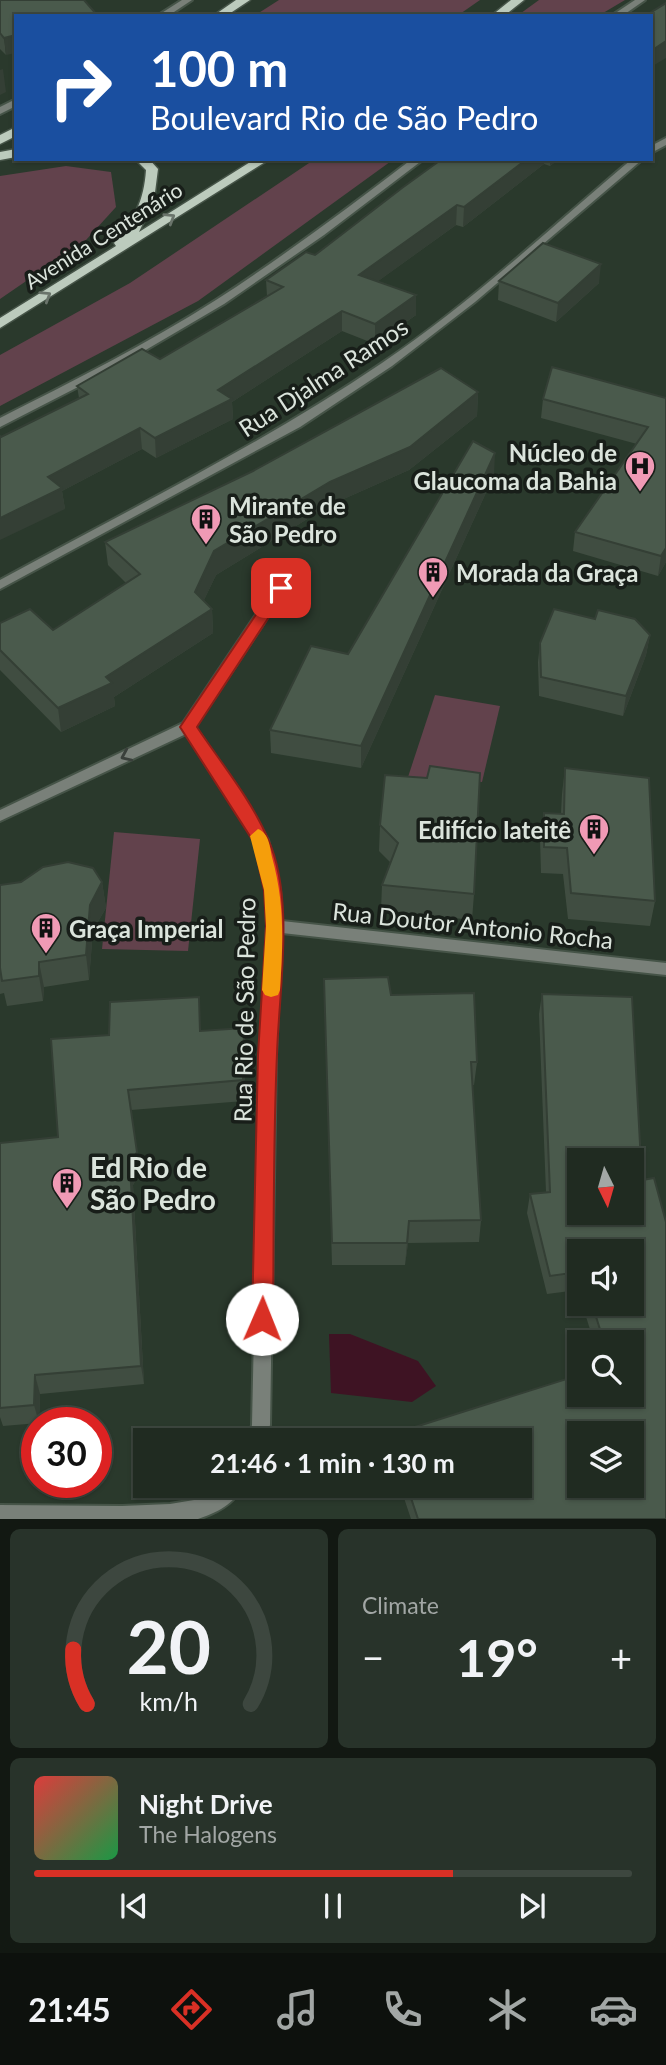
<!DOCTYPE html>
<html lang="en">
<head>
<meta charset="utf-8">
<style>
  body { margin:0; font-family:Lato,sans-serif; background:#28332a; color:#f1f3f6; height:100vh; display:flex; flex-direction:column; font-size:26px; white-space:nowrap }
  * { box-sizing:border-box; margin:0 }
  p { font-size:23px; color:#a2a7a5 }
  .icon { flex:none; width:38px; height:38px; fill:none; stroke:currentColor; stroke-width:2; stroke-linecap:round; stroke-linejoin:round }
  .map { position:relative; height:1519px; overflow:hidden }
  .drawer { display:flex; flex-direction:column; gap:10px; padding:10px; background:#121812; flex:1 }
  .drawer>* { flex:none }
  .hud { position:absolute; left:14px; top:14px; width:639px; height:147px; border-radius:0px; box-shadow:0 2px 5px #0004,0 0 0 2px #3d473f; background:#1a4fa0; color:#fff; overflow:hidden }
  .needle { width:46px; rotate:175deg }
  .controls { position:absolute; left:567px; top:1148px; display:grid; gap:14px }
  .controls a { display:grid; place-items:center; width:77px; height:77px; border-radius:0px; background:#202b21; box-shadow:0 2px 5px #0004,0 0 0 2px #3d473f; font-size:35px }
  .speed { position:absolute; left:21px; top:1407px; display:flex; gap:14px; font-size:35px; font-weight:700; text-align:center }
  .speed>* { display:grid; place-content:center; width:91px; height:91px; border-radius:50%; background:#202b21; box-shadow:0 2px 5px #0004,0 0 0 2px #3d473f; line-height:1 }
  .speed .limit { border:10px solid #d22; background:#fff; color:#111 }
  .pin { position:absolute; display:grid; place-items:center; width:60px; height:60px; color:#fff; margin:-30px; border-radius:14px; box-shadow:0 4px 10px #0006 }
  .me { position:absolute; width:77px; margin:-38px; rotate:1deg; stroke-linejoin:round; filter:drop-shadow(0 0 5px #0008) }
  .turn { display:flex; align-items:center; gap:24px; height:147px; padding:0 21px; font-size:32px }
  .turn .icon { width:91px; height:91px; stroke-width:2.5 }
  .turn b { display:block; font-size:49px; line-height:60px }
  .big { font-size:52px; font-weight:700; line-height:1.1 }
  .drawer .tile { flex:1; display:flex; flex-direction:column; justify-content:center; gap:10px; min-width:0; padding:0 24px; border-radius:10px; background:#28332a }
  .drawer .dial { align-items:center; gap:0 }
  .dial svg { height:182px; overflow:visible; fill:none; stroke:#3d473f; stroke-width:7; stroke-linecap:round; text-anchor:middle }
  .dial text { fill:#f1f3f6; stroke:none }
  .song { display:flex; align-items:center; gap:21px }
  .cover { width:84px; height:84px; border-radius:10px; background:linear-gradient(135deg,hsl(0 70% 55%),hsl(140 70% 35%)) }
  .played { height:7px; border-radius:4px; background:linear-gradient(90deg,#d93025 70%,#3d473f 70%) }
  .keys { display:flex; justify-content:space-around; direction:ltr }
  .heat { display:flex; justify-content:space-between; align-items:center; font-size:38px; direction:ltr }
  .drawer .tiles { flex:1; display:grid; gap:10px; grid-template-columns:1fr 1fr }
  .tile:last-child { grid-column:span 2 }
  .trip { position:absolute; left:133px; top:1428px; width:399px; height:70px; border-radius:0px; background:#202b21; box-shadow:0 2px 5px #0004,0 0 0 2px #3d473f; font-weight:700; line-height:70px; text-align:center }
  .tabs { display:flex; height:112px; justify-content:space-around; align-items:center; background:#0d110d; color:#a2a7a5 }
  .tabs .icon { width:49px; height:49px }
  .tabs .selected { color:#d93025 }
  .tabs b { font-size:32px; color:#f1f3f6 }
  .map>svg:first-child { display:block }
  .green { fill:#62424c }
  .water { fill:#3e1323 }
  .lines { fill:none; stroke-linecap:round; stroke-linejoin:round }
  .street-casing { stroke:#465448; stroke-width:4 }
  .primary-casing { stroke:#465448; stroke-width:3 }
  .street { fill:#798079; fill-rule:evenodd }
  .primary { fill:#bccbbd; fill-rule:evenodd }
  .wall { fill:#404d41 }
  .shaded-wall { fill:#343f35 }
  .building { fill:#4a5a4c; stroke:#343f35; stroke-width:2; fill-rule:evenodd }
  .oneway { stroke:#6a746b }
  .oneway2 { stroke:#3a403b }
  .route { fill:#d93025; stroke:#8d1f18; stroke-width:2 }
  .slow { fill:#f59e0b }
  .labels { text-anchor:middle; dominant-baseline:central; stroke-width:7; stroke-linejoin:round; paint-order:stroke }
  .far-street-label { font-size:21px; fill:#dbe4dc; stroke:#181e19 }
  .street-label { font-size:24px; fill:#dbe4dc; stroke:#181e19 }
  .poi-label { font-size:24px; font-weight:bold; fill:#dbe4dc; stroke:#181e19; text-anchor:start }
  .near-poi-label { font-size:28px; font-weight:bold; fill:#dbe4dc; stroke:#181e19; text-anchor:start }
</style>
</head>
<body>
<div class="map">
<svg width="666" height="1519" viewBox="0 0 666 1519">
  <rect width="100%" height="100%" fill="#2a392c"/>
  <g class="green">
    <polygon points="279,0 480,0 457,16 254,16"/>
    <polygon points="539,0 625,0 598,16 517,16"/>
    <polygon points="315,159 394,159 198,301 0,406 0,355 130,283"/>
    <polygon points="66,166 111,172 116,207 86,240 0,299 0,176"/>
    <polygon points="435,695 500,706 482,782 408,777"/>
    <polygon points="114,832 200,839 188,951 102,949"/>
  </g>
  <polygon class="water" points="329,1334 350,1334 418,1361 436,1386 412,1402 331,1393"/>
  <g class="lines">
    <g class="street-casing">
      <g id="street">
        <polygon points="182,0 192,0 168,16 157,16"/>
        <polygon points="635,0 645,0 622,16 611,16"/>
        <polygon points="16,99 16,106 0,114 0,107"/>
        <polygon points="666,138 666,145 651,153 651,146"/>
        <path d="M412 159H424L324 235 224 304 115 368 0 427V418C73 381 147 344 216 300 284 256 348 208 412 159Z"/>
        <path d="M632 159H643L475 302 392 366 300 427 0 589V580C128 510 261 445 382 363 470 304 550 228 632 159Z"/>
        <polygon points="281,584 287,588 195,727 237,787 268,840 280,890 282,921 666,963 666,975 282,933 276,1055 270,1425 266,1440 248,1440 252,1425 260,1055 267,926 266,890 254,840 227,795 186,734 0,821 0,810 183,723 276,585"/>
        <path d="M220 1486H242C235 1504 216 1513 198 1519H0V1505L122 1506 170 1504 200 1499Z"/>
      </g>
    </g>
    <g class="primary-casing">
      <g id="primary">
        <polygon points="236,0 250,0 226,16 213,16"/>
        <polygon points="511,0 524,0 504,16 491,16"/>
        <polygon points="16,127 16,136 0,144 0,135"/>
        <polygon points="16,149 16,157 0,160 0,152"/>
        <path d="M135 159H149L158 169 154 200 139 232 255 159H270L0 328V318L116 246 114 243C134 220 144 201 146 170Z"/>
      </g>
    </g>
    <use href="#street" class="street"/>
    <use href="#primary" class="primary"/>
  </g>
  <g class="wall">
    <polygon points="0,0 6,55 0,49"/>
    <polygon points="452,159 559,159 550,166 544,164 463,227 456,225 378,281 416,315 375,344 342,331 232,402 233,419 156,458 142,449 62,491 65,509 1,437 79,398 77,386 160,359 267,296 266,280 315,255"/>
    <polygon points="499,281 599,283 556,322 498,300"/>
    <polygon points="478,392 477,416 409,470 330,505 216,575 204,600 212,609 213,633 114,697 115,706 61,732 0,670 0,623 53,630 126,583 108,565 105,542"/>
    <polygon points="666,398 666,562 658,576 573,551 575,532 637,444 541,418 543,399"/>
    <polygon points="494,475 361,768 271,753 270,730 348,654"/>
    <polygon points="650,635 646,655 623,716 539,696 538,662 540,643"/>
    <polygon points="565,768 655,901 650,926 568,919 563,874 541,873 540,838 544,813 561,813 562,794"/>
    <polygon points="380,825 474,894 472,920 381,910 382,885 390,862 379,851"/>
    <polygon points="102,882 106,908 93,930 89,980 44,987 43,1001 7,1006 4,993 0,994 0,885"/>
    <polygon points="324,979 391,995 477,1062 474,1085 472,1085 481,1220 479,1242 408,1243 405,1265 332,1265"/>
    <polygon points="542,994 642,1180 666,1519 411,1519 400,1486 520,1486 520,1440 390,1440 390,1435 632,1395 632,1342 594,1342 582,1304 632,1304 579,1251 579,1294 578,1290 547,1294 527,1213 530,1194 546,1192 539,1014"/>
    <polygon points="244,1028 246,1049 244,1101 131,1110 140,1172 133,1185 144,1384 40,1394 39,1423 3,1426 0,1417 0,1143 58,1137 201,1031"/>
  </g>
  <g class="shaded-wall">
    <polygon points="16,35 16,53 6,55 4,38"/>
    <polygon points="666,41 666,58 651,67 651,51"/>
    <polygon points="3,69 6,92 0,95 0,70"/>
    <polygon points="655,80 652,99 651,100 651,82"/>
    <polygon points="527,159 545,159 544,164 463,227 464,207"/>
    <polygon points="550,159 559,159 550,166"/>
    <polygon points="457,205 456,225 359,295 359,275"/>
    <polygon points="601,264 599,283 556,322 558,303"/>
    <polygon points="416,295 416,315 375,344 375,324"/>
    <polygon points="342,311 342,331 232,402 233,419 156,458 155,438 218,390"/>
    <polygon points="478,392 477,416 409,470 330,505 216,575 197,615 195,592 214,551"/>
    <polygon points="140,428 142,449 62,491 65,509 0,540 0,518 48,477"/>
    <polygon points="495,453 494,475 361,768 361,746"/>
    <polygon points="666,548 666,562 658,576 661,556"/>
    <polygon points="212,609 213,633 114,697 115,706 61,732 58,708"/>
    <polygon points="650,635 646,655 623,716 626,696"/>
    <polygon points="102,882 106,908 93,930 89,980 86,955 90,905"/>
    <polygon points="39,962 44,987 43,1001 39,976"/>
    <polygon points="244,1028 246,1049 244,1101 243,1080"/>
    <polygon points="137,1152 140,1172 133,1185 144,1384 141,1366 130,1165"/>
    <polygon points="409,1221 408,1243 405,1265"/>
    <polygon points="35,1375 40,1394 39,1423 34,1405"/>
  </g>
  <g class="building">
    <polygon points="0,0 84,0 98,16 16,16 16,35 4,38 0,33"/>
    <polygon points="666,3 666,41 651,51 651,16 645,16"/>
    <polygon points="442,159 450,161 452,159 527,159 464,207 457,205 359,275 416,295 375,324 342,311 218,390 232,399 155,438 140,428 48,477 62,488 0,518 0,436 1,437 88,394 77,386 142,349 160,359 283,287 266,280 306,252 315,255 402,188"/>
    <polygon points="543,243 601,264 558,303 499,281"/>
    <polygon points="552,367 666,398 666,548 661,556 575,532 648,427 543,399"/>
    <polygon points="441,368 478,392 410,447 330,482 214,551 195,592 212,609 106,677 112,683 58,708 0,650 0,623 30,609 53,630 140,574 105,542 253,471"/>
    <polygon points="473,441 495,453 361,746 270,730 311,646 348,654"/>
    <polygon points="554,609 595,619 598,610 635,619 650,635 626,696 541,677 540,643"/>
    <polygon points="430,766 480,773 474,894 382,885 398,843 380,825 385,775 427,778"/>
    <polygon points="565,768 649,778 655,901 571,893 567,848 544,847 544,813 564,814"/>
    <polygon points="68,862 93,868 102,882 90,905 86,955 39,962 39,976 2,981 0,968 0,885 21,882 43,867"/>
    <polygon points="388,977 391,995 474,993 477,1062 471,1062 481,1220 409,1221 407,1243 332,1243 324,979"/>
    <path d="M542 994 632 997 642 1180 654 1178 666 1222V1519H418L407 1486H520V1440H392L390 1435 579 1375V1395H632V1342H604L592 1304H632V1251H579V1272L550 1276 530 1194 550 1192ZM579 1160H632V1213H579ZM579 1433H632V1486H579Z"/>
    <polygon points="199,997 200,1031 244,1028 243,1080 128,1090 137,1152 130,1165 141,1366 35,1375 34,1405 0,1408 0,1143 58,1137 51,1039 109,1035 110,1002"/>
  </g>
  <defs><path id="oneway-chevron" d="M-2-3.5L2.5 0L-2 3.5" fill="none" stroke-width="1.6" stroke-linecap="round" stroke-linejoin="round" transform="scale(1.75)"/></defs>
  <g class="oneway">
    <use href="#oneway-chevron" transform="translate(170 218) rotate(-32)"/>
    <use href="#oneway-chevron" transform="translate(46 296) rotate(-32)"/>
  </g>
  <use class="oneway2" href="#oneway-chevron" transform="translate(126 756) rotate(156)"/>
  <path class="route" d="M281 583 288 588 197 727C221 763 251 799 268 839 295 899 279 989 277 1054 273 1142 274 1231 273 1319L270 1325 262 1328 255 1325 252 1319 258 1055 266 926 264 890 253 841 180 727 276 585Z"/>
  <path class="slow" d="M258 829C269 833 270 847 272 857 285 904 283 942 280 990L278 995 271 997 265 995 262 990 266 926 264 890 250 836Z"/>
  <defs>
    <g id="hospital-pin" transform="scale(1.575)"><path d="M0 17L-7.5 6A9.5 9.5 0 1 1 7.5 6Z" fill="#f09ab5" stroke="#181e19"/><path d="M-5-5h3v3.5h4V-5h3V5h-3V1.5h-4V5h-3Z" fill="#111"/></g>
    <g id="building-pin" transform="scale(1.575)"><path d="M0 17L-7.5 6A9.5 9.5 0 1 1 7.5 6Z" fill="#f09ab5" stroke="#181e19"/><path d="M-4-6H4V6H1V3H-1V6H-4ZM-2.5-4.3h1.7v1.8h-1.7ZM.8-4.3h1.7v1.8H.8ZM-2.5-1h1.7V.8h-1.7ZM.8-1h1.7V.8H.8Z" fill="#111"/></g>
  </defs>
  <g fill-rule="evenodd">
    <use href="#hospital-pin" x="640" y="466"/>
    <use href="#building-pin" x="206" y="519"/>
    <use href="#building-pin" x="433" y="572"/>
    <use href="#building-pin" x="594" y="829"/>
    <use href="#building-pin" x="46" y="928"/>
    <use href="#building-pin" x="67" y="1183"/>
  </g>
  <g class="labels">
    <g class="far-street-label">
      <text transform="translate(103 235) rotate(-32)">Avenida Centenário</text>
    </g>
    <g class="street-label">
      <text transform="translate(323 377) rotate(-33)">Rua Djalma Ramos</text>
      <text transform="translate(473 925) rotate(6)">Rua Doutor Antonio Rocha</text>
      <text transform="translate(244 1010) rotate(-89)">Rua Rio de São Pedro</text>
    </g>
    <g class="poi-label">
      <text x="617" y="452" text-anchor="end">Núcleo de<tspan x="617" dy="28">Glaucoma da Bahia</tspan></text>
      <text x="229" y="505">Mirante de<tspan x="229" dy="28">São Pedro</tspan></text>
      <text x="456" y="572">Morada da Graça</text>
      <text x="571" y="829" text-anchor="end">Edifício Iateitê</text>
      <text x="69" y="928">Graça Imperial</text>
    </g>
    <g class="near-poi-label">
      <text x="90" y="1167">Ed Rio de<tspan x="90" dy="32">São Pedro</tspan></text>
    </g>
  </g>
</svg>
<div class="controls">
<a><svg class="needle" viewBox="-14 -14 28 28"><path d="M0-13l5 13h-10z" fill="#e53935"/><path d="M0 13l5-13h-10z" fill="#a2a7a5"/></svg></a>
<a><svg class="icon" aria-label="sound" viewBox="0 0 24 24"><path d="M4 9h4l5-4v14l-5-4H4zM17 9q2 3 0 6"/></svg></a>
<a><svg class="icon" aria-label="search" viewBox="0 0 24 24"><circle cx="10" cy="10" r="6"/><path d="M15 15l6 6"/></svg></a>
<a><svg class="icon" aria-label="layers" viewBox="0 0 24 24"><path d="M12 4l9 5-9 5-9-5zM3 14l9 5 9-5"/></svg></a>
</div>
<div class="speed"><div class="limit">30</div></div>
<div class="pin" style="left:281px;top:588px;background:#d93025"><svg class="icon" aria-label="arrive" viewBox="0 0 24 24"><path d="M6 21V4h12l-3 4 3 4H6"/></svg></div>
<svg class="me" style="left:262px;top:1319px" viewBox="-20 -20 40 40"><circle r="19" fill="#fff"/><path d="M0-13L10 11 0 6-10 11z" fill="#d93025"/></svg>
<div class="trip">21:46 · 1 min · 130 m</div>
<div class="hud">
<div class="turn"><svg class="icon" aria-label="right" viewBox="0 0 24 24"><path d="M7 20v-9h11M14 6l5 5-5 5"/></svg><div><b>100 m</b>Boulevard Rio de São Pedro</div></div>
</div>
</div>
<section class="drawer">
<div class="tiles">
<div class="tile dial"><svg viewBox="0 0 100 80">
<path d="M14 69A42 42 0 1 1 86 69"/>
<path d="M14 69A42 42 0 0 1 8 45" stroke="#d93025"/>
<text x="50" y="56" font-size="32" font-weight="700">20</text>
<text x="50" y="72" font-size="11">km/h</text>
</svg></div>
<div class="tile"><p>Climate</p>
<div class="heat"><a>−</a><b class="big">19°</b><a>+</a></div>
</div>
<div class="tile">
<div class="song"><i class="cover"></i><div><b>Night Drive</b><p>The Halogens</p></div></div>
<div class="played"></div>
<div class="keys"><svg class="icon" aria-label="previous" viewBox="0 0 24 24"><path d="M18 5L8 12l10 7zM5 5v14"/></svg><svg class="icon" aria-label="pause" viewBox="0 0 24 24"><path d="M8 5v14M16 5v14"/></svg><svg class="icon" aria-label="next" viewBox="0 0 24 24"><path d="M6 5l10 7-10 7zM19 5v14"/></svg></div>
</div>
</div>
</section>
<nav class="tabs">
<b>21:45</b>
<svg class="icon selected" aria-label="directions" viewBox="0 0 24 24"><path d="M12 3l9 9-9 9-9-9zM9 14v-3h6M13 9l2 2-2 2"/></svg>
<svg class="icon" aria-label="music" viewBox="0 0 24 24"><path d="M9 18V5l10-2v13"/><circle cx="6" cy="18" r="3"/><circle cx="16" cy="16" r="3"/></svg>
<svg class="icon" aria-label="phone" viewBox="0 0 24 24"><path d="M5 4h4l2 5-3 2q2 4 5 5l2-3 5 2v4C11 20 4 13 5 4z"/></svg>
<svg class="icon" aria-label="climate" viewBox="0 0 24 24"><path d="M12 3v18M4 7l16 10M4 17L20 7"/></svg>
<svg class="icon" aria-label="car" viewBox="0 0 24 24"><path d="M5 17H2v-5l4-1 3-4h7l3 4 3 1v5h-3M9 17h6M6 11h13"/><circle cx="7" cy="17" r="2"/><circle cx="17" cy="17" r="2"/></svg>
</nav>
</body>
</html>
